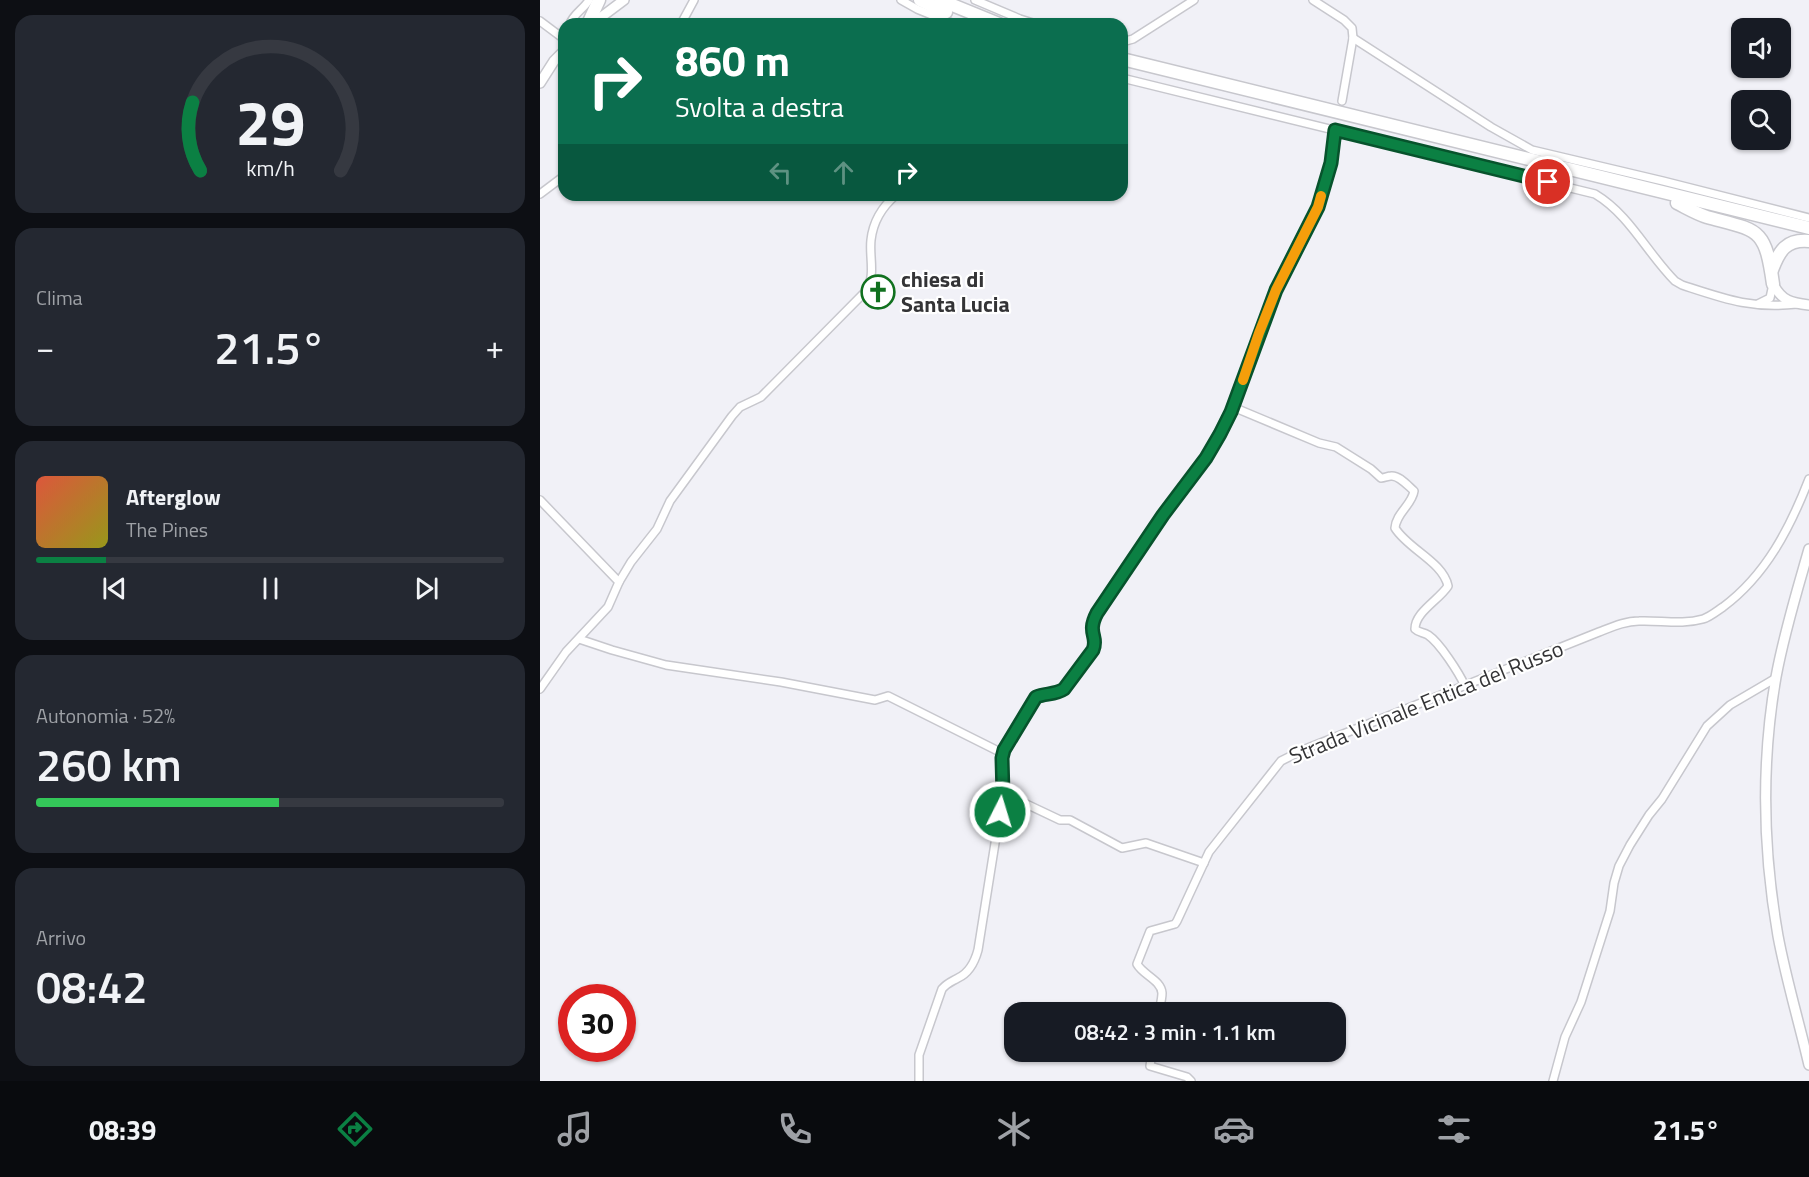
<!DOCTYPE html>
<html lang="it">
<head>
<meta charset="utf-8">
<style>
  body { margin:0; font-family:"Titillium Web",sans-serif; background:#242831; color:#f1f3f6; height:100vh; display:flex; flex-direction:column; font-size:22px; white-space:nowrap }
  * { box-sizing:border-box; margin:0 }
  p { font-size:20px; color:#9ea1a6 }
  .icon { flex:none; width:33px; height:33px; fill:none; stroke:currentColor; stroke-width:2; stroke-linecap:round; stroke-linejoin:round }
  .map { position:relative; flex:1; overflow:hidden }
  .side { display:flex; flex-direction:column; gap:15px; padding:15px; background:#0d0f14; width:540px }
  .side>* { flex:none }
  .top-card { position:absolute; left:18px; top:18px; width:570px; height:183px; border-radius:18px; box-shadow:0 2px 4px #0004; background:#0b6e4f; color:#fff; overflow:hidden }
  .fabs { position:absolute; left:1191px; top:18px; display:grid; gap:12px }
  .fabs a { display:grid; place-items:center; width:60px; height:60px; border-radius:12px; background:#171b24; box-shadow:0 2px 4px #0004; font-size:30px }
  .speed { position:absolute; left:18px; top:984px; display:flex; gap:12px; font-size:30px; font-weight:700; text-align:center }
  .speed>* { display:grid; place-content:center; width:78px; height:78px; border-radius:50%; background:#171b24; box-shadow:0 2px 4px #0004; line-height:1 }
  .speed .limit { border:9px solid #d22; background:#fff; color:#111 }
  .pin { position:absolute; display:grid; place-items:center; width:51px; height:51px; color:#fff; margin:-26px; border:3px solid #fff; border-radius:50%; box-shadow:0 2px 6px #0007 }
  .me { position:absolute; width:66px; margin:-33px; rotate:5deg; stroke-linejoin:round; filter:drop-shadow(0 0 4px #0008) }
  .turn { display:flex; align-items:center; gap:21px; height:126px; padding:0 18px; font-size:27px }
  .turn .icon { width:78px; height:78px; stroke-width:2.5 }
  .turn b { display:block; font-size:42px; line-height:51px }
  .lanes { display:flex; align-items:center; height:57px; padding:0 18px; background:#0003; justify-content:center; gap:30px; direction:ltr }
  .lanes .off { opacity:.35 }
  .big { font-size:45px; font-weight:600; line-height:1.1 }
  .side .card { flex:1; display:flex; flex-direction:column; justify-content:center; gap:9px; min-width:0; padding:0 21px; border-radius:18px; background:#242831 }
  .side .dial { align-items:center; gap:0 }
  .dial svg { height:156px; overflow:visible; fill:none; stroke:#363941; stroke-width:7; stroke-linecap:round; text-anchor:middle }
  .dial text { fill:#f1f3f6; stroke:none }
  .song { display:flex; align-items:center; gap:18px }
  .cover { width:72px; height:72px; border-radius:9px; background:linear-gradient(135deg,hsl(10 70% 55%),hsl(60 70% 35%)) }
  .played { height:6px; border-radius:3px; background:linear-gradient(90deg,#0b8043 15%,#363941 15%) }
  .keys { display:flex; justify-content:space-around; direction:ltr }
  .heat { display:flex; justify-content:space-between; align-items:center; font-size:33px; direction:ltr }
  .charge { height:9px; border-radius:4px; background:linear-gradient(90deg,#34c759 52%,#363941 0) }
  .trip { position:absolute; left:464px; top:1002px; width:342px; height:60px; border-radius:18px; background:#171b24; box-shadow:0 2px 4px #0004; font-weight:600; line-height:60px; text-align:center }
  .dock { display:flex; height:96px; justify-content:space-around; align-items:center; background:#090b0e; color:#9ea1a6 }
  .dock .icon { width:42px; height:42px }
  .dock .current { color:#0b8043 }
  .dock b { font-size:27px; color:#f1f3f6 }
  main { display:flex; flex:1; min-height:0 }
  .map>svg:first-child { display:block }
  .lines { fill:none; stroke-linecap:round; stroke-linejoin:round }
  .street-casing { stroke:#c7c7cd; stroke-width:10 }
  .secondary-casing { stroke:#c7c7cd; stroke-width:12 }
  .highway-casing { stroke:#c7c7cd; stroke-width:15 }
  .street { stroke:#fff; stroke-width:7 }
  .secondary { stroke:#fff; stroke-width:9 }
  .highway { stroke:#fff; stroke-width:12 }
  .route-casing { stroke:#07532c; stroke-width:15 }
  .route { stroke:#0b8043; stroke-width:10 }
  .slow { stroke:#f59e0b; stroke-width:10 }
  .labels { text-anchor:middle; dominant-baseline:central; stroke-width:4.5; stroke-linejoin:round; paint-order:stroke }
  .poi-label { font-size:22px; font-weight:bold; fill:#343436; stroke:#fff; text-anchor:start }
  .street-label { font-size:22px; fill:#343436; stroke:#fff }
</style>
</head>
<body>
<main>
<section class="side">
<div class="card dial"><svg viewBox="0 0 100 80">
<path d="M14 69A42 42 0 1 1 86 69"/>
<path d="M14 69A42 42 0 0 1 10 34" stroke="#0b8043"/>
<text x="50" y="56" font-size="32" font-weight="700">29</text>
<text x="50" y="72" font-size="11">km/h</text>
</svg></div>
<div class="card"><p>Clima</p>
<div class="heat"><a>−</a><b class="big">21.5°</b><a>+</a></div>
</div>
<div class="card">
<div class="song"><i class="cover"></i><div><b>Afterglow</b><p>The Pines</p></div></div>
<div class="played"></div>
<div class="keys"><svg class="icon" aria-label="previous" viewBox="0 0 24 24"><path d="M18 5L8 12l10 7zM5 5v14"/></svg><svg class="icon" aria-label="pause" viewBox="0 0 24 24"><path d="M8 5v14M16 5v14"/></svg><svg class="icon" aria-label="next" viewBox="0 0 24 24"><path d="M6 5l10 7-10 7zM19 5v14"/></svg></div>
</div>
<div class="card"><p>Autonomia · 52%</p><b class="big">260 km</b><div class="charge"></div></div>
<div class="card"><p>Arrivo</p><b class="big">08:42</b></div>
</section>
<div class="map">
<svg width="1269" height="1081" viewBox="0 0 1269 1081">
  <rect width="100%" height="100%" fill="#f1f1f7"/>
  <g class="lines">
    <g class="street-casing">
      <g id="street">
        <polyline points="361,0 377,9 414,24"/>
        <polyline points="435,0 480,19 496,24"/>
        <polyline points="773,0 804,20 812,28 813,38 802,101"/>
        <polyline points="0,21 24,39"/>
        <path d="M30 24C33 14 44 9 49 0"/>
        <polyline points="141,24 154,0"/>
        <polyline points="813,38 951,127 992,150 1123,181 1269,218"/>
        <polyline points="582,42 593,39 654,0"/>
        <path d="M582 78 1055 194C1090 215 1107 253 1135 281L1142 285C1185 299 1211 309 1257 304"/>
        <polyline points="0,194 24,176"/>
        <polyline points="1218,304 1230,298 1233,284"/>
        <path d="M693 407 779 443 796 447 831 469 841 478C844 478 848 476 851 476 859 475 868 486 874 491 872 505 856 513 855 528 868 549 903 562 908 586 899 600 875 612 875 629 879 633 883 632 888 635 900 643 919 673 925 686"/>
        <polyline points="0,500 79,582"/>
        <polyline points="39,639 72,650 126,665 241,682 335,700 348,696 462,753"/>
        <path d="M0 689 26 652 68 607 79 582 91 562 117 529 130 501 192 416 200 407 221 397 326 291C336 275 329 257 331 240 333 222 343 206 356 195"/>
        <polyline points="463,793 520,820 530,820 582,848 606,843 664,863"/>
        <path d="M619 1012C620 1006 622 999 622 993 621 980 603 975 597 964L610 931 635 924 637 921 669 852 741 761 763 750 1059 632C1072 627 1085 621 1099 621 1120 620 1142 625 1163 619 1170 617 1177 611 1183 607 1226 575 1250 528 1269 479"/>
        <polyline points="612,1052 610,1066 647,1077 651,1081"/>
        <path d="M379 1081V1055L402 989C407 983 411 982 418 978 429 973 435 961 438 950L463 793 462 753 496 697C505 693 515 695 524 689L553 650C559 637 546 634 557 613L623 515 666 458 680 434 691 412 719 333 737 290 778 206 791 163 796 130"/>
        <polyline points="1013,1081 1025,1037 1041,1002 1070,911 1074,883 1079,866 1090,845 1109,815 1122,799 1167,726 1190,705 1236,678"/>
      </g>
    </g>
    <g class="secondary-casing">
      <g id="secondary">
        <polyline points="52,24 84,0"/>
        <polyline points="0,83 14,61 24,51"/>
        <path d="M1233 284C1242 301 1251 303 1269 305"/>
        <path d="M1269 549C1257 591 1244 633 1236 677 1221 763 1223 851 1238 936 1246 979 1259 1022 1269 1065"/>
      </g>
    </g>
    <g class="highway-casing">
      <g id="highway">
        <polyline points="380,0 406,12"/>
        <polyline points="400,0 459,24"/>
        <polyline points="48,24 59,0"/>
        <polyline points="582,59 1269,228"/>
        <path d="M1137 203C1147 208 1157 214 1167 217 1219 231 1225 227 1233 284"/>
        <path d="M1232 270C1239 251 1246 239 1269 241"/>
      </g>
    </g>
    <use href="#street" class="street"/>
    <use href="#secondary" class="secondary"/>
    <use href="#highway" class="highway"/>
  </g>
  <g class="lines">
    <g class="route-casing">
      <path id="route" d="M460 812 463 794 462 758 464 750 496 697C505 693 515 695 524 689L553 650C559 636 546 634 557 613L623 515 666 458 680 434 691 412 736 290 778 207 791 163 795 130 1008 182"/>
    </g>
    <use href="#route" class="route"/>
    <polyline class="slow" points="703,380 719,333 736,290 778,207 781,196"/>
  </g>
  <defs>
    <g id="church-ring" transform="scale(1.725)"><circle r="9.5" fill="#fff" stroke="#11711f" stroke-width="1.5"/><path d="M-1.2-6h2.4v3.5h3.3v2.4h-3.3V6h-2.4V-.1h-3.3v-2.4h3.3Z" fill="#11711f"/></g>
  </defs>
  <g fill-rule="evenodd">
    <use href="#church-ring" x="338" y="292"/>
  </g>
  <g class="labels">
    <g class="poi-label">
      <text x="361" y="279">chiesa di<tspan x="361" dy="25">Santa Lucia</tspan></text>
    </g>
    <g class="street-label">
      <text transform="translate(886 702) rotate(-22)">Strada Vicinale Entica del Russo</text>
    </g>
  </g>
</svg>
<div class="fabs">
<a><svg class="icon" aria-label="sound" viewBox="0 0 24 24"><path d="M4 9h4l5-4v14l-5-4H4zM17 9q2 3 0 6"/></svg></a>
<a><svg class="icon" aria-label="search" viewBox="0 0 24 24"><circle cx="10" cy="10" r="6"/><path d="M15 15l6 6"/></svg></a>
</div>
<div class="speed"><div class="limit">30</div></div>
<div class="pin" style="left:1008px;top:182px;background:#d93025"><svg class="icon" aria-label="arrive" viewBox="0 0 24 24"><path d="M6 21V4h12l-3 4 3 4H6"/></svg></div>
<svg class="me" style="left:460px;top:812px" viewBox="-20 -20 40 40"><circle r="17" fill="#0b8043" stroke="#fff" stroke-width="3"/><path d="M0-11L8 9 0 5-8 9z" fill="#fff"/></svg>
<div class="trip">08:42 · 3 min · 1.1 km</div>
<div class="top-card">
<div class="turn"><svg class="icon" aria-label="right" viewBox="0 0 24 24"><path d="M7 20v-9h11M14 6l5 5-5 5"/></svg><div><b>860 m</b>Svolta a destra</div></div>
<div class="lanes"><svg class="icon off" aria-label="left" viewBox="0 0 24 24"><path d="M17 20v-9H6M10 6l-5 5 5 5"/></svg><svg class="icon off" aria-label="ahead" viewBox="0 0 24 24"><path d="M12 20V5M6 11l6-6 6 6"/></svg><svg class="icon" aria-label="right" viewBox="0 0 24 24"><path d="M7 20v-9h11M14 6l5 5-5 5"/></svg></div>
</div>
</div>
</main>
<nav class="dock">
<b>08:39</b>
<svg class="icon current" aria-label="directions" viewBox="0 0 24 24"><path d="M12 3l9 9-9 9-9-9zM9 14v-3h6M13 9l2 2-2 2"/></svg>
<svg class="icon" aria-label="music" viewBox="0 0 24 24"><path d="M9 18V5l10-2v13"/><circle cx="6" cy="18" r="3"/><circle cx="16" cy="16" r="3"/></svg>
<svg class="icon" aria-label="phone" viewBox="0 0 24 24"><path d="M5 4h4l2 5-3 2q2 4 5 5l2-3 5 2v4C11 20 4 13 5 4z"/></svg>
<svg class="icon" aria-label="climate" viewBox="0 0 24 24"><path d="M12 3v18M4 7l16 10M4 17L20 7"/></svg>
<svg class="icon" aria-label="car" viewBox="0 0 24 24"><path d="M5 17H2v-5l4-1 3-4h7l3 4 3 1v5h-3M9 17h6M6 11h13"/><circle cx="7" cy="17" r="2"/><circle cx="17" cy="17" r="2"/></svg>
<svg class="icon" aria-label="filters" viewBox="0 0 24 24"><path d="M4 7h16M4 17h16"/><circle cx="9" cy="7" r="2"/><circle cx="15" cy="17" r="2"/></svg>
<b>21.5°</b>
</nav>
</body>
</html>
